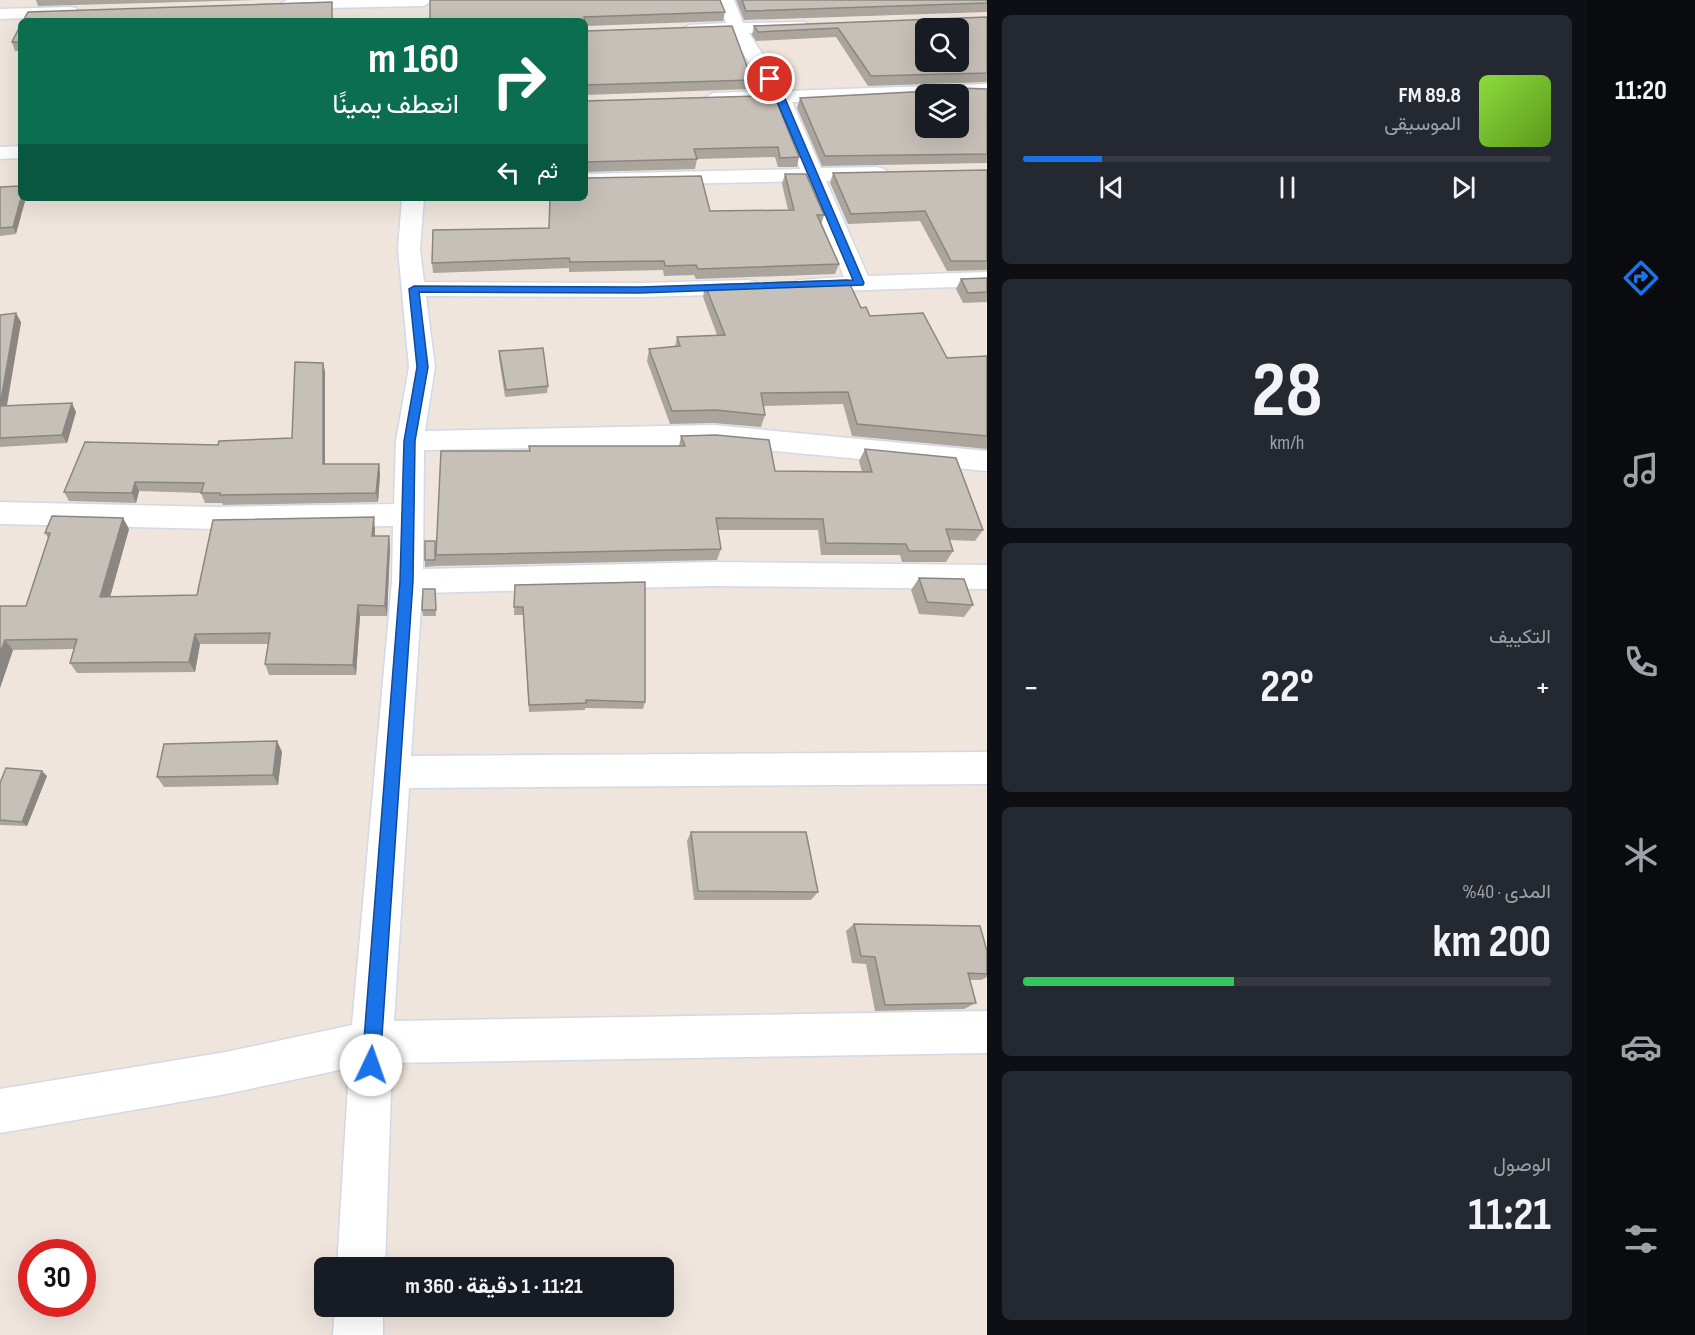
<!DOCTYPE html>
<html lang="ar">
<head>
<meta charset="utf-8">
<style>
  body { margin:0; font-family:"Sofia Sans Condensed",Vazirmatn,sans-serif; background:#242831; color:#f1f3f6; direction:rtl; height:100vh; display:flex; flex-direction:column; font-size:22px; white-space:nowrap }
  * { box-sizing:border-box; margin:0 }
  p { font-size:20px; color:#9ea1a6 }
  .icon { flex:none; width:33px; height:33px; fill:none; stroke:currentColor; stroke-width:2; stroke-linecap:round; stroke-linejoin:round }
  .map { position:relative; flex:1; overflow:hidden; direction:ltr }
  .details { display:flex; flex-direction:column; gap:15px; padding:15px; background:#0d0f14; width:600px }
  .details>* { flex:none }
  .guide { position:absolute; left:18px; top:18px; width:570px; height:183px; border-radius:9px; box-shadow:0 6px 24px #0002; direction:rtl; background:#0b6e4f; color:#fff; overflow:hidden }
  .fabs { position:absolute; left:915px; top:18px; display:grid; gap:12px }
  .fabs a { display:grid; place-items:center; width:54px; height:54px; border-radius:9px; background:#171b24; box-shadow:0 6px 24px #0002; font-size:30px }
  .speed { position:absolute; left:18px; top:1239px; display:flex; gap:12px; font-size:30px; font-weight:700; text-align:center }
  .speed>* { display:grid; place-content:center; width:78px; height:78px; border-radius:50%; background:#171b24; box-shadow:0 6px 24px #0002; line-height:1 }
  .speed .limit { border:9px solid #d22; background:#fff; color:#111 }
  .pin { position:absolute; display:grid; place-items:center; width:51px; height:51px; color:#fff; margin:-26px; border:3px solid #fff; border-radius:50%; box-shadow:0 2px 6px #0007 }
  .me { position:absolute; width:66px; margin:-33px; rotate:3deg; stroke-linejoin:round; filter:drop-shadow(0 0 4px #0008) }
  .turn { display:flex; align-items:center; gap:21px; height:126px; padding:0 30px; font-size:27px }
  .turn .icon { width:78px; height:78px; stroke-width:2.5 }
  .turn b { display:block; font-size:42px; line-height:51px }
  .then { display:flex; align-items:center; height:57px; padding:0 30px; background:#0003; gap:12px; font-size:22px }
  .big { font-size:45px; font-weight:700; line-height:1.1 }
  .details .card { flex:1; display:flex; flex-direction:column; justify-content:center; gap:9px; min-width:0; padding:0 21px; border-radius:9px; background:#242831 }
  .details .dial { align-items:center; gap:0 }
  .dial b { font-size:78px; line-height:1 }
  .song { display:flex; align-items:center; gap:18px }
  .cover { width:72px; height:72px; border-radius:9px; background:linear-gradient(135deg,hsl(90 70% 55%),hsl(90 70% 35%)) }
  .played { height:6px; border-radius:3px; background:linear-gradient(90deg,#1a73e8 15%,#363941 15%) }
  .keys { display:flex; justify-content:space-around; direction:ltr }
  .heat { display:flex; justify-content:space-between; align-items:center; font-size:33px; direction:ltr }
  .charge { height:9px; border-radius:4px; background:linear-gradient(90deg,#34c759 40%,#363941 0) }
  .trip { position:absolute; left:314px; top:1257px; width:360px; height:60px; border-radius:9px; background:#171b24; box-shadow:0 6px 24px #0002; font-weight:700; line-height:60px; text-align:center; direction:rtl }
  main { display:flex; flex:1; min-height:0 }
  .tab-bar { display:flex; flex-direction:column; width:108px; justify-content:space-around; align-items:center; background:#090b0e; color:#9ea1a6 }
  .tab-bar .icon { width:42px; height:42px }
  .tab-bar .on { color:#1a73e8 }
  .tab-bar b { font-size:27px; color:#f1f3f6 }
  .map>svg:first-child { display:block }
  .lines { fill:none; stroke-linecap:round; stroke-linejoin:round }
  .minor-casing { stroke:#d2d8e6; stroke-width:3 }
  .minor { fill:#fff; fill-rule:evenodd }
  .wall { fill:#aba59e }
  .shaded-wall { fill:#8b8681 }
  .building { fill:#c7c0b8; stroke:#8b8681; stroke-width:1.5; fill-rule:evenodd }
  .route { fill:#1a73e8; stroke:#114b97; stroke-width:1.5 }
</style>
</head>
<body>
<main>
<nav class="tab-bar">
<b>11:20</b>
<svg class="icon on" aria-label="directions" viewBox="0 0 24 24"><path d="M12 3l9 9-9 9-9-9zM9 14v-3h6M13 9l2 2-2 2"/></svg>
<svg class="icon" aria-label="music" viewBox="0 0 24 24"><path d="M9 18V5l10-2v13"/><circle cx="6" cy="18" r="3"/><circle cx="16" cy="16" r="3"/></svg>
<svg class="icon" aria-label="phone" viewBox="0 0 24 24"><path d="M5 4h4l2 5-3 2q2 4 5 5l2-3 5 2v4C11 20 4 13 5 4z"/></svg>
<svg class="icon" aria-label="climate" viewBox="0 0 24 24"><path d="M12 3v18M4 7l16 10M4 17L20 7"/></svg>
<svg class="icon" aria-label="car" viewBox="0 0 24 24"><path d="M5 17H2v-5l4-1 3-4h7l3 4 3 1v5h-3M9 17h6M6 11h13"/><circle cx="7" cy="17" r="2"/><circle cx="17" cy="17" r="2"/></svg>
<svg class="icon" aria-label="filters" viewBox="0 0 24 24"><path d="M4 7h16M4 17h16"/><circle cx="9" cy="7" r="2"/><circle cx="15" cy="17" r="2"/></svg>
</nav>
<section class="details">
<div class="card">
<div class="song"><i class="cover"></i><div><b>89.8 FM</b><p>الموسيقى</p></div></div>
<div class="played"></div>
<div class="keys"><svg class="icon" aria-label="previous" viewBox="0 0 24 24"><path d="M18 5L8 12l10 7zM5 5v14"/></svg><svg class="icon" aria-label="pause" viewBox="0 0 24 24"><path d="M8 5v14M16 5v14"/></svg><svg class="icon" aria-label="next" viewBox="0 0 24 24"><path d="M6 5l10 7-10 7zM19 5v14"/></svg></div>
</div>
<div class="card dial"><b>28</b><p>km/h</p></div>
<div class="card"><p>التكييف</p>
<div class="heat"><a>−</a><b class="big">22°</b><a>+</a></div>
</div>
<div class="card"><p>المدى · 40%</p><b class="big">200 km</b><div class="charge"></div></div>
<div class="card"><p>الوصول</p><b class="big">11:21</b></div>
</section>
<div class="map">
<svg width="987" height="1335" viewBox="0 0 987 1335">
  <rect width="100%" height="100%" fill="#efe5dd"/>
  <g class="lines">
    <g class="minor-casing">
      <g id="minor">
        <polygon points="287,0 432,0 432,1 424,6 281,9 278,5"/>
        <polygon points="718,0 734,0 743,23 805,22 808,26 805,30 799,31 749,33 786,91 987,84 987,96 926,94 926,98 792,102 821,168 877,167 884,169 888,173 884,177 877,179 826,181 868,276 987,272 987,286 806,292 798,290 794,285 798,280 844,277 805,181 585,186 585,174 800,169 773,103 713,105 703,99 713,93 767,91 731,34 689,35 680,30 689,25 726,23"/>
        <polygon points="70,7 76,8 79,12 76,16 0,19 0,9"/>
        <polygon points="21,146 21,158 0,159 0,147"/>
        <polygon points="402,198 424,198 420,249 424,282 640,283 748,280 756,282 760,287 756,292 748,294 640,297 426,296 435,367 425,431 713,425 987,451 987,471 713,445 424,450 423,569 711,562 987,565 987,589 711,586 422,593 411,756 987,752 987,784 409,788 394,1021 987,1011 987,1053 392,1063 385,1268 337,1268 349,1068 226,1094 0,1133 0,1089 226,1052 352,1025 392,581 393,526 217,529 0,524 0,502 217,507 394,504 396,441 409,367 398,249"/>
        <polygon points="335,1306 383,1306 383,1335 333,1335"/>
      </g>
    </g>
    <use href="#minor" class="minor"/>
  </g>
  <g class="wall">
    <polygon points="36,0 257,0 38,6"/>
    <polygon points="736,0 987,0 987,12 744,20"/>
    <polygon points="725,12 723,21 585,26 586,31 752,80 750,89 585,95 585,21 430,21"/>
    <polygon points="987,17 987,82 868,86 836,37 756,41 752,35 754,26"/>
    <polygon points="21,24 21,51 15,51 12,42"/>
    <polygon points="987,89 987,163 822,166 797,108 800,98"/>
    <polygon points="585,101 760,101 799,157 797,167 778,167 775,157 697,159 695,169 585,172"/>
    <polygon points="987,170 987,270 947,271 920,221 848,224 830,183 833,173"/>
    <polygon points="785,174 824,215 821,225 839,264 835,274 696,279 694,275 664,276 663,270 569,272 569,268 433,273 432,263 549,228 710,211 788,210 782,184"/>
    <polygon points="0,187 16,234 0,236"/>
    <polygon points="987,278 987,302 963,303 956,289 961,279"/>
    <polygon points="705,285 861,308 870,316 947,358 987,356 987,449 852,436 843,404 763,406 765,415 761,427 713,423 670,424 647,361 649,349 675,347 677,337 717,335 703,297"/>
    <polygon points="0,315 21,322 7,406 76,412 67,443 0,447"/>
    <polygon points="499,351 548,386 547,393 505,397 499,358"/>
    <polygon points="323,363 325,372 325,464 379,464 380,474 378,502 223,505 222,503 205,503 201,493 139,491 136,503 69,501 64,492 218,445 292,438"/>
    <polygon points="681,436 775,471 862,472 859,461 865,449 983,530 975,541 950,540 953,551 946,562 902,562 900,555 821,555 818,530 718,530 721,549 717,560 436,566 436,555 529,451 529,446 679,446"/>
    <polygon points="123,518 129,529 110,597 197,595 375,529 375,536 390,547 387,616 360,616 356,675 269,675 265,664 268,644 200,644 195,672 77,673 70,663 74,649 13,650 0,688 0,606 26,606 48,538 45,533"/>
    <polygon points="435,541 436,566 425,567 425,560"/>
    <polygon points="919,578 973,605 964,617 919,614 911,590"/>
    <polygon points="515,585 645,702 643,709 585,708 585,710 529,712 523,615 514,615"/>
    <polygon points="435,589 436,616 423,616 422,610"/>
    <polygon points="277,741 282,752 278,785 164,787 157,777"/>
    <polygon points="47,776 27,826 0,825 0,783"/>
    <polygon points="691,832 818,892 811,900 694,900 687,841"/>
    <polygon points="854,924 987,951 987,977 981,980 969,980 976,1003 964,1009 875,1011 866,964 852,963 846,931"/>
  </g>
  <g class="shaded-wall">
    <polygon points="21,198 26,198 16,234 13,227"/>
    <polygon points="16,313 21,322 5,415 0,406"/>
    <polygon points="323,363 325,372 325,474 323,464"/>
    <polygon points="72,403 76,412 67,443 62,435"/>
    <polygon points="379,464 380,474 378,502 376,493"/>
    <polygon points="135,482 139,491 136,503 132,493"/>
    <polygon points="374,517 375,529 374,547 372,536"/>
    <polygon points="123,518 129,529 107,608 100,597"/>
    <polygon points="389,536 390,547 387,616 385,606"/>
    <polygon points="358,605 360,616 356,675 353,665"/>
    <polygon points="195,634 200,644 195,672 189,662"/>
    <polygon points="5,640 13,650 0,688 0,653"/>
    <polygon points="277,741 282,752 278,785 273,775"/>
    <polygon points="42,771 47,776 27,826 22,822"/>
  </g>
  <g class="building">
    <polygon points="430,0 720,0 725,12 584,17 585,21 430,21"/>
    <polygon points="742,0 987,0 987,3 746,11"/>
    <polygon points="332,2 332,21 23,21 28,12"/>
    <path d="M987 17V73L871 76 838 28 758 32 754 26ZM926 28H958V62H926Z"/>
    <polygon points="21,24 21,42 12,42"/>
    <polygon points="585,25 586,31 732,26 752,80 586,85 585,92"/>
    <path d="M932 87 987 89V154L825 156 800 98 930 91ZM926 94H958V128H926Z"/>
    <polygon points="758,96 760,101 776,100 799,157 780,158 778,147 694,149 697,159 586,162 585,170 585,101"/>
    <polygon points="987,170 987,261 951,261 925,211 851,214 833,173"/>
    <polygon points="785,174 806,174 824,215 817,215 839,264 698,269 696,265 665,266 664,261 570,262 569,258 432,263 433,230 549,228 550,198 585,198 585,178 701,176 710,211 794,210"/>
    <polygon points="21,186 21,198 13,227 0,228 0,187"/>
    <polygon points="987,278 987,292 968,293 961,279"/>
    <polygon points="848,280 861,308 866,307 870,316 923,313 947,358 987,356 987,436 857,424 848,392 761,393 765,415 716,410 672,411 649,349 680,346 677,337 725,335 705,285"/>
    <polygon points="16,313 0,406 0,315"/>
    <polygon points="543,348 548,386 506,390 499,351"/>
    <polygon points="295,362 323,363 323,464 379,464 376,493 220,495 220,493 201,493 204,483 135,482 132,493 64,492 85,442 218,445 219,441 292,438"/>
    <polygon points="72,403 62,435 0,438 0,406"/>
    <polygon points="716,435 769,440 775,471 872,472 865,449 956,458 983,530 946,529 953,551 909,551 906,544 826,543 823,519 716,518 721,549 436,555 441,451 530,451 529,446 685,446 681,436"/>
    <polygon points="52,516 123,518 100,597 197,595 213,520 374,517 372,536 389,536 385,606 358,605 353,665 265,664 270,633 195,634 189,662 70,663 77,639 5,640 0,653 0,606 26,606 50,533 45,533"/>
    <rect x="425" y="541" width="10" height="19"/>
    <polygon points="919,578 964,579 973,605 927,602"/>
    <polygon points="645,582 645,702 586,700 586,703 529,705 523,607 514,607 515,585"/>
    <polygon points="423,589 435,589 436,610 422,610"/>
    <polygon points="277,741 273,775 157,777 164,744"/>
    <polygon points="6,768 42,771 22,822 0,820 0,783"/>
    <polygon points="691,832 806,832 818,892 698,891"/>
    <polygon points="854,924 980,926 987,951 987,974 968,973 976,1003 885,1005 875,957 861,956"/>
  </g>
  <polygon class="route" points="767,78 772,78 784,96 864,283 863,285 640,293 419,292 428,367 415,441 413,581 380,1065 377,1071 371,1074 365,1071 362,1065 400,581 404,441 417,367 409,289 414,286 640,287 853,280"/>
</svg>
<div class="fabs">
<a><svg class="icon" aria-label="search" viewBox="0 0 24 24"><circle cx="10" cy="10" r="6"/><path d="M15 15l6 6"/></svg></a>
<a><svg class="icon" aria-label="layers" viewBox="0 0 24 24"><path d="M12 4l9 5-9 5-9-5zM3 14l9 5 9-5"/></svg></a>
</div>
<div class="speed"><div class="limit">30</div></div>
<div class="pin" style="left:770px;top:79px;background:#d93025"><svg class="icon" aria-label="arrive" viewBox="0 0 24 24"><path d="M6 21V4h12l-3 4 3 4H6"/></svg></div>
<svg class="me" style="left:371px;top:1065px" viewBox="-20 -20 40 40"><circle r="19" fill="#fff"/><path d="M0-13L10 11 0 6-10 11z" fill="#1a73e8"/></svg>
<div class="trip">11:21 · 1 دقيقة · 360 m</div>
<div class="guide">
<div class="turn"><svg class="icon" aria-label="right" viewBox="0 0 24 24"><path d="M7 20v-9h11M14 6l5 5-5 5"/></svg><div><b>160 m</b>انعطف يمينًا</div></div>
<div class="then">ثم<svg class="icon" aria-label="left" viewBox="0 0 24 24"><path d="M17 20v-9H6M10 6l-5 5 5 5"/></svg></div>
</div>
</div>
</main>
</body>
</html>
